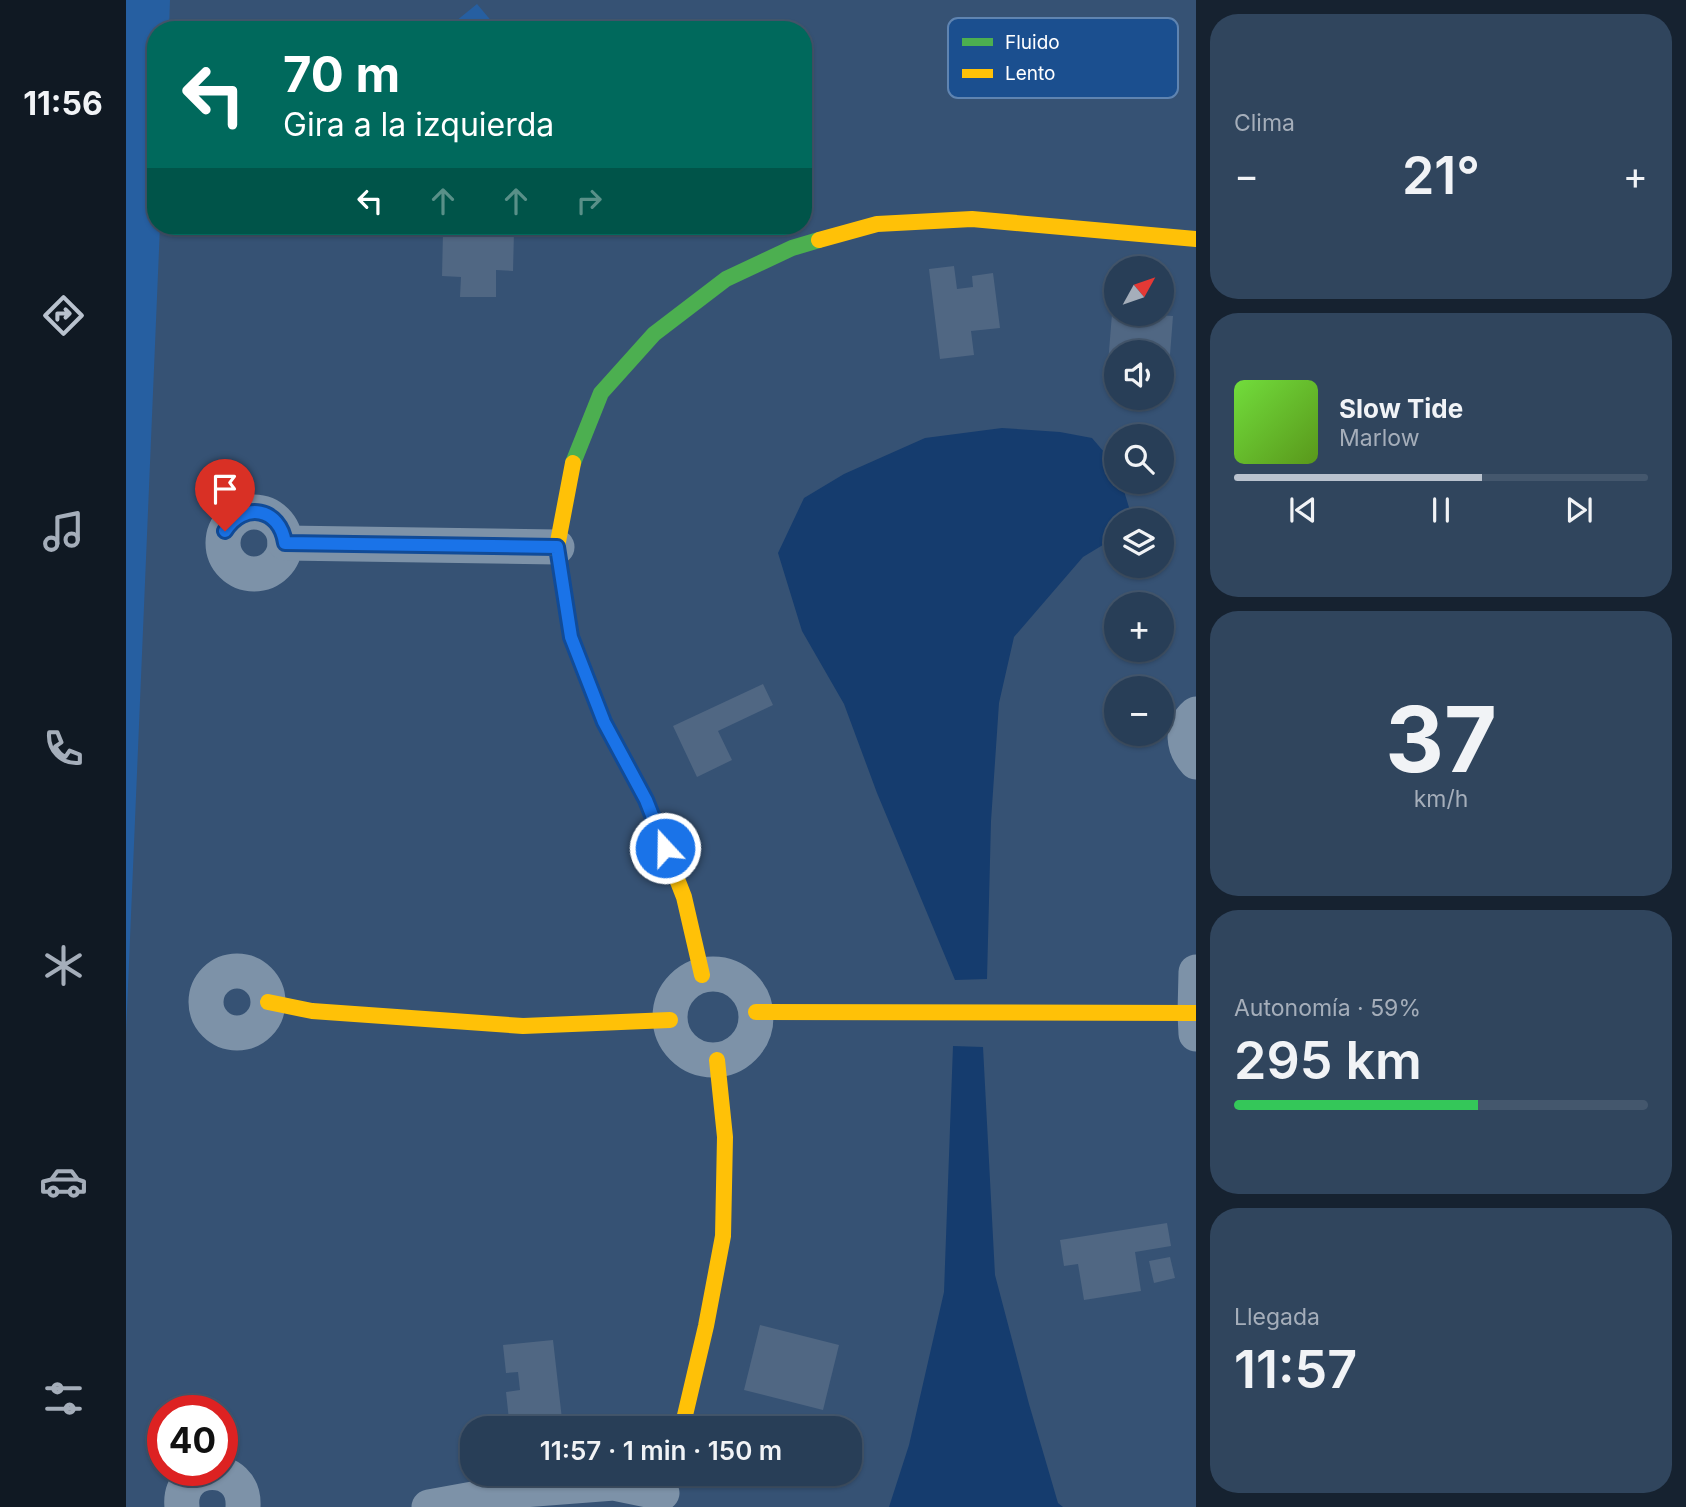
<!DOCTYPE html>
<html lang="es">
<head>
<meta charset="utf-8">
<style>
  body { margin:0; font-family:Inter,sans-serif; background:#30455d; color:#f1f3f6; height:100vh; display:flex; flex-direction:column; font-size:26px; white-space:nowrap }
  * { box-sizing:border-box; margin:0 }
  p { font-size:23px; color:#a5aeba }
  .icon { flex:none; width:38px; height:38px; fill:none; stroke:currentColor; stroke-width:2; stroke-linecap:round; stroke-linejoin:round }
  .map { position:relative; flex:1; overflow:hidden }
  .side { display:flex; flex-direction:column; gap:14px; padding:14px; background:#162230; width:490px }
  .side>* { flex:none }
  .top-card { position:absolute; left:21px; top:21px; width:665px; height:214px; border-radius:28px; box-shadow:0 2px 5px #0004,0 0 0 2px #44576d; background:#00695c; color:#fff; overflow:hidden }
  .needle { width:46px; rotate:50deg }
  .fabs { position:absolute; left:978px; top:256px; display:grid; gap:14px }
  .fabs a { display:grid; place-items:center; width:70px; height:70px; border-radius:50%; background:#283e57; box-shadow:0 2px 5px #0004,0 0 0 2px #44576d; font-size:35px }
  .speed { position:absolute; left:21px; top:1395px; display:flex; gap:14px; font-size:35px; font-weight:700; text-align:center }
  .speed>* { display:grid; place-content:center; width:91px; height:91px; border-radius:50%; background:#283e57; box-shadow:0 2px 5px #0004,0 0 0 2px #44576d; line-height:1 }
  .speed .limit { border:10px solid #d22; background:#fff; color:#111 }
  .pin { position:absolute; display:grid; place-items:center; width:60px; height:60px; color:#fff; margin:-72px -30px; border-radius:50% 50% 50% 0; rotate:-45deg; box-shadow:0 0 7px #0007 }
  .pin .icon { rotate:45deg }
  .me { position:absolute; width:77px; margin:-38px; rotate:339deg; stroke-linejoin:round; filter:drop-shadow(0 0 5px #0008) }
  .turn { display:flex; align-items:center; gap:24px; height:147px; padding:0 21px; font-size:32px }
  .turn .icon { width:91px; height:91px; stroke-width:2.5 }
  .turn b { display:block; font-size:49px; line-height:60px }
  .lanes { display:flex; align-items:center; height:66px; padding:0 21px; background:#0003; justify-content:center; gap:35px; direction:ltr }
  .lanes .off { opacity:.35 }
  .big { font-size:52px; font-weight:600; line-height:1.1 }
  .side .card { flex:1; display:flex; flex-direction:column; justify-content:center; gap:10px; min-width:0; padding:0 24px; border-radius:28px; background:#30455d }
  .side .dial { align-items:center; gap:0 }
  .dial b { font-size:91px; line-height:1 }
  .song { display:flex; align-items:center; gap:21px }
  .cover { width:84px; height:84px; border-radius:10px; background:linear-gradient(135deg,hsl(100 70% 55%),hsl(90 70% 35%)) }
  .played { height:7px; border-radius:4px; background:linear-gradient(90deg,#b9c2ce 60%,#44576d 60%) }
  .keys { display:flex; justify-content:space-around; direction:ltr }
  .heat { display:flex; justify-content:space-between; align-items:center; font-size:38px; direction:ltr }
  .charge { height:10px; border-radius:5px; background:linear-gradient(90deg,#34c759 59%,#44576d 0) }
  .trip { position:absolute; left:334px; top:1416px; width:402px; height:70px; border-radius:28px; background:#283e57; box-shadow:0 2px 5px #0004,0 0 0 2px #44576d; font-weight:600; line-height:70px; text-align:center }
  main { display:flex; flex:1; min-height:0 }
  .tabs { display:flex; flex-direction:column; width:126px; justify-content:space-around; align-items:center; background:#101923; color:#a5aeba }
  .tabs .icon { width:49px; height:49px }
  .tabs .active { color:#b9c2ce }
  .tabs b { font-size:32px; color:#f1f3f6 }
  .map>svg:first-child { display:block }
  .green { fill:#265fa1 }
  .water { fill:#153c6e }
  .building { fill:#506783 }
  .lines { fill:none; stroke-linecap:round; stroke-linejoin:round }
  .street { stroke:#7d92a8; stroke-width:35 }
  .fast { stroke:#4caf50; stroke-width:16 }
  .slow { stroke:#ffc107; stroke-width:16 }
  .route-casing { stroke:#114b97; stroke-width:18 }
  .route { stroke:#1a73e8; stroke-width:12 }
  .key { fill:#1b4f8f; stroke:#5f84b1; stroke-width:2 }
  .key-label { font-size:19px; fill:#fff }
</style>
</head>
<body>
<main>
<nav class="tabs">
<b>11:56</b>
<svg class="icon active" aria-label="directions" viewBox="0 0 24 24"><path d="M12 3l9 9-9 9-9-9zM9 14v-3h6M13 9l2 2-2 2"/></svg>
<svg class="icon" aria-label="music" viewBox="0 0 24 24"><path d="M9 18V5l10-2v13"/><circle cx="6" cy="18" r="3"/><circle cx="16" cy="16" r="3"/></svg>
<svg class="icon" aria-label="phone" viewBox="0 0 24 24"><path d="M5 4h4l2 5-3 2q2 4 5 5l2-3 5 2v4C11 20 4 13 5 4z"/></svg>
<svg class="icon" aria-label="climate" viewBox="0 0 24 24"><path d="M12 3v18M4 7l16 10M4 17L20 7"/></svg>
<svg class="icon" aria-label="car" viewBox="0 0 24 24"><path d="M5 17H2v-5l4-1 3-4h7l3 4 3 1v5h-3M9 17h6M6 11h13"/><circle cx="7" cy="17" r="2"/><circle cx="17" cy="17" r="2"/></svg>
<svg class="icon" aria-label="filters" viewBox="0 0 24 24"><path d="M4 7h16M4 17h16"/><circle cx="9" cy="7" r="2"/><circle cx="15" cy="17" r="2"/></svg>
</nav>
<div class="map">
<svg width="1070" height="1507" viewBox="0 0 1070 1507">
  <rect width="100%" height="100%" fill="#365274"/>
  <g class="green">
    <polygon points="0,0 44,0 43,30 30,30 30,226 34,226 0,1034"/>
    <polygon points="351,4 373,30 319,30"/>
  </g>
  <g class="water">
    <polygon points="876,428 934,432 966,438 990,466 990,481 995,481 1005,514 1001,520 990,520 990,537 957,557 888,637 873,703 865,821 861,979 829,980 751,793 718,704 676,631 652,553 678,498 718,474 799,438"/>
    <polygon points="827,1046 857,1047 869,1275 903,1404 932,1503 937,1507 763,1507 783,1445 818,1292"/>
  </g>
  <g class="building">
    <polygon points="332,226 370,226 370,231 388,231 387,271 370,270 370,297 334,297 335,277 316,276 317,232 332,232"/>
    <polygon points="828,266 831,289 847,287 846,276 867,273 874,328 845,331 848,355 814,359 803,269"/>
    <polygon points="988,289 990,289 990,313 1047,316 1042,381 1036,381 1036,352 990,352 990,377 981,376"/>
    <polygon points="637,684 647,705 592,731 606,760 571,777 547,726"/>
    <polygon points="1041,1223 1045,1246 1009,1252 1015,1291 958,1300 952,1264 938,1266 934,1240"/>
    <polygon points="1044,1257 1049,1278 1028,1283 1023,1261"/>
    <polygon points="634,1325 713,1345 697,1410 618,1390"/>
    <polygon points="427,1340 437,1428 411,1428 410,1417 383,1420 380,1392 394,1390 392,1372 380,1373 377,1345"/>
  </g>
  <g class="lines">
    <g class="street">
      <circle cx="128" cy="543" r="31"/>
      <polyline points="159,543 431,547"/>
      <path d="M1070 714C1054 728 1057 748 1070 762"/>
      <circle cx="111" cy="1002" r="31"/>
      <polyline points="1070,972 1069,1013 1070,1034"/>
      <circle cx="587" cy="1017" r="43"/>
      <path d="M56 1507C51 1462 120 1460 117 1507"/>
      <polyline points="303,1507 397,1490 488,1483 536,1493"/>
    </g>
    <polyline class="fast" points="447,463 475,393 528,334 600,279 666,248 693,240"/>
    <g class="slow">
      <polyline points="693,240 751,224 846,219 1070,239"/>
      <polyline points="447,463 431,547 445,637 478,722 520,800 558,897 576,975"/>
      <polyline points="142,1002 186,1011 397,1026 544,1020"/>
      <polyline points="630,1012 1069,1013"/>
      <polyline points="556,1428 580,1326 597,1236 599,1137 591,1060"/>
    </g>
  </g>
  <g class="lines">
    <g class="route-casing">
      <path id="route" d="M99 531C118 501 154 508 159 543L431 547 445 637 478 722 520 800 539 848"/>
    </g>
    <use href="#route" class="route"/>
  </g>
  <rect x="822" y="18" width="230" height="80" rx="10" class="key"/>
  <rect x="836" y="38" width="31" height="8" fill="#4caf50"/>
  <rect x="836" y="69" width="31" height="9" fill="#ffc107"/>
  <g class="key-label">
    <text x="879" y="49">Fluido</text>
    <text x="879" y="80">Lento</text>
  </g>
</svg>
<div class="fabs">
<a><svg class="needle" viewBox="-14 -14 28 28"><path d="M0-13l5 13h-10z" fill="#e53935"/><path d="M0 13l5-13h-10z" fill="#a5aeba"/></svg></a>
<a><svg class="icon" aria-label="sound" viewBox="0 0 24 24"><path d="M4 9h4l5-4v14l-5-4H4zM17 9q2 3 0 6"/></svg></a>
<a><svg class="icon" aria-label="search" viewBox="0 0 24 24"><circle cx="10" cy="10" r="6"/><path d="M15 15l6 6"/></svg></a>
<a><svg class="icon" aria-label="layers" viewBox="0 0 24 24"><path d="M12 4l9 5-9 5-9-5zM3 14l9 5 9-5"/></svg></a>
<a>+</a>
<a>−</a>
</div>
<div class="speed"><div class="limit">40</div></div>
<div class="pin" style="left:99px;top:531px;background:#d93025"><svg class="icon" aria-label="arrive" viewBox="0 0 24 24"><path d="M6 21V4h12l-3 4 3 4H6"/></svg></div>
<svg class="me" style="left:539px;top:848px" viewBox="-20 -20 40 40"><circle r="17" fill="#1a73e8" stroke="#fff" stroke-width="3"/><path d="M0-11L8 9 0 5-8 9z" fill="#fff"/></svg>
<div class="trip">11:57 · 1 min · 150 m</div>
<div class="top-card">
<div class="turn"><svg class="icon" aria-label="left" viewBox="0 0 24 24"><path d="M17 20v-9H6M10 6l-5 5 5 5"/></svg><div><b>70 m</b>Gira a la izquierda</div></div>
<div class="lanes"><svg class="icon" aria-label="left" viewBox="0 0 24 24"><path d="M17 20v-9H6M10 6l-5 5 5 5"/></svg><svg class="icon off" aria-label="ahead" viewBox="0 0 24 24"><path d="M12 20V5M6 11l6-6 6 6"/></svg><svg class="icon off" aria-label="ahead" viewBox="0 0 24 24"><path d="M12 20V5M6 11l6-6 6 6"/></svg><svg class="icon off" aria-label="right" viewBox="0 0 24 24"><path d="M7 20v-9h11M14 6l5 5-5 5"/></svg></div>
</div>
</div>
<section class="side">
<div class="card"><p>Clima</p>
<div class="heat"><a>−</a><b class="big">21°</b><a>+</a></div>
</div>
<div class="card">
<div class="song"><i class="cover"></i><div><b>Slow Tide</b><p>Marlow</p></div></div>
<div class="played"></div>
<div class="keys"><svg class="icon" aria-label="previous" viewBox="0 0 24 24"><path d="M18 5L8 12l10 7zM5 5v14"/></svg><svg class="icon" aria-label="pause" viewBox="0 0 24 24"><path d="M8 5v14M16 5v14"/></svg><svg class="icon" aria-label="next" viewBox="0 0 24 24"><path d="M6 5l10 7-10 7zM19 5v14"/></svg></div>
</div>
<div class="card dial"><b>37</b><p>km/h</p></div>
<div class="card"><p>Autonomía · 59%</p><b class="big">295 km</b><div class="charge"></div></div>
<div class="card"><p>Llegada</p><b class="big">11:57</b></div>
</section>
</main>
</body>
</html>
